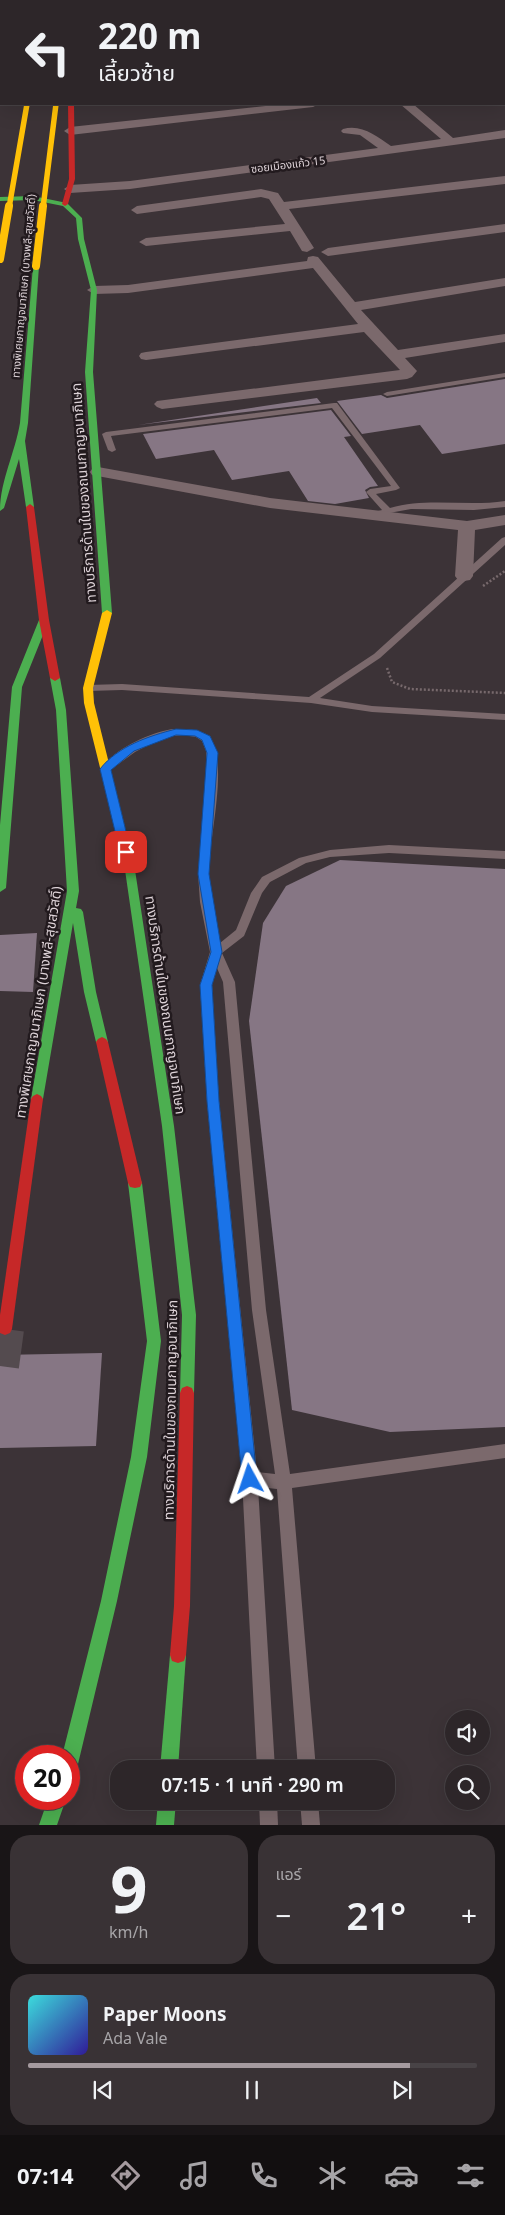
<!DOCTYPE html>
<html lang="th">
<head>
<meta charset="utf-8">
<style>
  body { margin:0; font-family:"Noto Sans","Noto Sans Thai",sans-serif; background:#393235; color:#f1f3f6; height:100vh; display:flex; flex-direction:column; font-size:19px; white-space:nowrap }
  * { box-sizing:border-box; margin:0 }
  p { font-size:16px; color:#a7a5a8 }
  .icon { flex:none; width:28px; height:28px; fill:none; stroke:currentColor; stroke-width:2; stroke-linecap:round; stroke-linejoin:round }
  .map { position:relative; height:1825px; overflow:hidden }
  .sheet { display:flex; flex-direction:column; gap:10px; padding:10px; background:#191517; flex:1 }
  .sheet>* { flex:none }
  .top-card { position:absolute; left:0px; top:0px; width:505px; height:105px; box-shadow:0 5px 20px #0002,0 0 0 1px #484346; background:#2d2629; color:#f1f3f6; overflow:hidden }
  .buttons { position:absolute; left:445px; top:1710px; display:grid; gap:10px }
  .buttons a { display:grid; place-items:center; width:45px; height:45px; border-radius:50%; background:#2d2629; box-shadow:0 5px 20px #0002,0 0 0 1px #484346; font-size:25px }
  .speed { position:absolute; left:15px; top:1745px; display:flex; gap:10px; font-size:25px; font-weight:700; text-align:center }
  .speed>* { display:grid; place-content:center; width:65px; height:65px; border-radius:50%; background:#2d2629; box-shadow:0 5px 20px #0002,0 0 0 1px #484346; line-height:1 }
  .speed .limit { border:8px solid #d22; background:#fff; color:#111 }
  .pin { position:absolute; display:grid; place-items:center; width:42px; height:42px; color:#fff; margin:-21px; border-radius:10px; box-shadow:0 2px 8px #0006 }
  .me { position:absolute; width:55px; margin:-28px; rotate:355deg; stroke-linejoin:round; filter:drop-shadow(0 0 4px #0008) }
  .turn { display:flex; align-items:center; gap:18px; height:105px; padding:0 15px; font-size:22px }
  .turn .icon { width:65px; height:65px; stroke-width:2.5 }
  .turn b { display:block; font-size:35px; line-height:42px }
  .big { font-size:38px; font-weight:600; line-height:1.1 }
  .sheet .tile { flex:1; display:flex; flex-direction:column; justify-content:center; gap:8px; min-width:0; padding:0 18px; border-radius:20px; background:#393235 }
  .sheet .dial { align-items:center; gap:0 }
  .dial b { font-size:65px; line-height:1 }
  .song { display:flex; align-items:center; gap:15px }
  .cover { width:60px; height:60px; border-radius:8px; background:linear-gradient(135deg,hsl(180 70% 55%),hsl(250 70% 35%)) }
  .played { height:5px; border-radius:2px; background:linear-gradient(90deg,#a59a9f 85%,#484346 85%) }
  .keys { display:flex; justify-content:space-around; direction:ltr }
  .heat { display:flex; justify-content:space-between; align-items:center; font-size:28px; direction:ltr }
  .sheet .tiles { flex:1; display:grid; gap:10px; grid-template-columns:1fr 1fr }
  .tile:last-child { grid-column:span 2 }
  .trip { position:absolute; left:110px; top:1760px; width:285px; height:50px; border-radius:20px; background:#2d2629; box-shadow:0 5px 20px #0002,0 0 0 1px #484346; font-weight:600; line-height:50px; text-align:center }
  .tabs { display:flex; height:80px; justify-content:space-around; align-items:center; background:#120f10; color:#a7a5a8 }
  .tabs .icon { width:35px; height:35px }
  .tabs .selected { color:#a59a9f }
  .tabs b { font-size:22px; color:#f1f3f6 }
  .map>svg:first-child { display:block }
  .building { fill:#867684 }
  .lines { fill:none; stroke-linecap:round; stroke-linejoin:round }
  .highway-tunnel { stroke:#544b4f; stroke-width:38; stroke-dasharray:38 19; stroke-linecap:butt }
  .path { stroke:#77696c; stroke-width:2.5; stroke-dasharray:2 2; stroke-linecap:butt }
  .lane { fill:#7b696c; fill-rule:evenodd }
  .street { fill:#7b696c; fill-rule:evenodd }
  .fast { fill:#4caf50; fill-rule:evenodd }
  .slow { fill:#ffc107; fill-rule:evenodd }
  .jam { fill:#c62828; fill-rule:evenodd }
  .slow-bridge-far1 { stroke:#ffc107; stroke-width:5.5 }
  .slow-bridge { stroke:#ffc107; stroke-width:8 }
  .route { fill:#1a73e8; stroke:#114b97 }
  .labels { text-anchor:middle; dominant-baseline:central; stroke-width:5; stroke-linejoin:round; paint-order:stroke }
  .far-street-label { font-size:11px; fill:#ddd2d7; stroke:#221a1e }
  .street-label { font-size:14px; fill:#ddd2d7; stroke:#221a1e }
</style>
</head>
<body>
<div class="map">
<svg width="505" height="1825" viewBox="0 0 505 1825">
  <rect width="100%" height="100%" fill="#3c3337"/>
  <g class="building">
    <polygon points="505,379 505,444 442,454 420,425 362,434 337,401 381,395 387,398"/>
    <polygon points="317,398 321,403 138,425"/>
    <polygon points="331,410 351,436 344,437 378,486 370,487 365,490 369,498 335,504 308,501 289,471 232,480 214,450 156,459 143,434"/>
    <polygon points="340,860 505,869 505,1427 390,1432 292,1410 249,1021 263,923 286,886"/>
    <polygon points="37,933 33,992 0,991 0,935"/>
    <polygon points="102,1353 96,1446 0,1448 0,1355"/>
  </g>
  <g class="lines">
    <polyline class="highway-tunnel" points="0,1366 5,1329"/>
    <g class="path">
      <polyline points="483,586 505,571"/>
      <polyline points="387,668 392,682 410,689 505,693"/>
    </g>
    <g class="lane">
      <polygon points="505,373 505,377 387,396 383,394 387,392"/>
      <path d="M334 403H337L400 488 396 490 376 494 390 508C427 497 467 507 505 501V507L474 510 411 509 378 515V511L382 510 366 492 370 489 391 486 332 408 111 436 116 450 112 452 108 450 102 434 106 432Z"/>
      <polygon points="505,537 505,545 380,658 320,698 372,706 505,714 505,720 372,712 311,703 122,690 88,691 83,688 88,685 122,684 309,697 374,654 502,538"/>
      <path d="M172 729C184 729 204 728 211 739 228 766 209 838 209 871 208 895 215 920 220 943L236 930 251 893 262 877 299 858 330 850 389 845 505 851V859L389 853 330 857 306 863 270 882 262 893 244 936 222 953 235 982 266 1310 290 1474 505 1444V1458L292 1488 316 1769H298L277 1489 258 1487 275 1769H257L242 1479 207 1101 200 985 210 952 200 902 198 873 207 784 206 751 202 741 196 737 183 735 164 737 135 752 109 771H101L100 769C116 748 147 734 172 729ZM217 968 223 982 252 1310 275 1474 257 1472 219 1101 212 985Z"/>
      <polygon points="259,1801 277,1801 278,1825 260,1825"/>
      <polygon points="300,1801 318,1801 320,1825 302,1825"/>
    </g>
    <g class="street">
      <rect x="504" y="25" width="1" height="6"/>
      <rect x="0" y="62" width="1" height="6"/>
      <rect x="0" y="80" width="1" height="6"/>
      <polygon points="284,104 319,104 313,107 70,135 64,131 70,127"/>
      <path d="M400 104H413L453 138 505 130V138L130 189 70 193 64 189 70 185 130 181 378 148 360 135 343 133 341 131 343 129C362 124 376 136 391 146L441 139Z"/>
      <polygon points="505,176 505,184 289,209 314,248 307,252 302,251 290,231 146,246 139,242 146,238 285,224 269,199 261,197 137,214 131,210 137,206 261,189 278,193 284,202"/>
      <polygon points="505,224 505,232 328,256 321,252 328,248"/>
      <polygon points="313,256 318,257 355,302 505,278 505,286 361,310 398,350 505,334 505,342 405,358 417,371 412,377 407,379 162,409 157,407 154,404 157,401 400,370 364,332 146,360 141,359 139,356 141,353 146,352 358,324 313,268 128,293 94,294 87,290 94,286 128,285 307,261 308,257"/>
      <polygon points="98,467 270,498 467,521 505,515 505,525 475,530 473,576 470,580 464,581 458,580 455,576 458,530 270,508 92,475 90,472 92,469"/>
    </g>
    <g class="fast">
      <rect x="46" y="0" width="4" height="1"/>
      <rect x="72" y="0" width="4" height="1"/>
      <rect x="89" y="0" width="4" height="1"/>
      <polygon points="1,84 1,91 0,92 0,85"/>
      <polygon points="33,196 67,203 82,218 84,239 97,290 93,372 112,613 107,616 102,613 85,372 91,290 78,239 76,218 63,206 33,200 0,201 0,197"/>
      <path d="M36 264 39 266 28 423 25 441 34 507 30 510 26 507 19 459 4 508 0 511C0 481 15 453 20 423L33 266Z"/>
      <polygon points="44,617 49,620 22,687 6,888 0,892 0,825 12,687 39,620"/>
      <polygon points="55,675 60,678 66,710 79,891 76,908 81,909 83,912 96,992 108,1042 106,1045 98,1045 96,1042 84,992 73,923 43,1099 41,1102 37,1104 33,1102 31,1099 67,891 56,710 50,678"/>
      <polygon points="117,812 122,816 135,870 174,1126 196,1315 194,1393 192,1398 187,1400 182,1398 180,1393 182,1315 162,1126 125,870 112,816"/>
      <polygon points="135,1178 140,1179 142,1183 161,1341 147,1457 117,1601 78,1764 75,1770 69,1773 69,1756 62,1756 101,1601 131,1457 147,1341 128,1183 130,1179"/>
      <polygon points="178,1647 184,1649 186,1655 178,1769 160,1769 170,1655 172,1649"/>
      <polygon points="48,1799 66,1799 57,1825 39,1825"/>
      <polygon points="158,1801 176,1801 174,1825 156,1825"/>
    </g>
    <polygon class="slow" points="107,610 112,613 93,688 94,703 122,816 117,820 112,816 84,703 83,688 102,613"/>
    <g class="jam">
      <polygon points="68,104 74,104 75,179 68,204 65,206 62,204 69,179"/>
      <polygon points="30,504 34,507 49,620 60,678 55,681 50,678 39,620 26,507"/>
      <polygon points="102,1037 106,1039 108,1042 142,1183 140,1187 135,1188 130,1187 128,1183 96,1042 98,1039"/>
      <polygon points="37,1094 41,1096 43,1099 12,1329 10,1333 5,1335 0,1333 0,1315 31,1099 33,1096"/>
      <polygon points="187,1386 192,1388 194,1393 190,1606 186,1655 184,1661 178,1663 172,1661 170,1655 174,1606 180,1393 182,1388"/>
    </g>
    <g class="slow-bridge-far1">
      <polyline points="9,208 27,104"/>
      <polyline points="43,208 56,104"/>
    </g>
    <g class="slow-bridge">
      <polyline points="0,259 9,206"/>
      <polyline points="36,266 43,206"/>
    </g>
  </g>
  <path class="route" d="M176 729 197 730 210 736 218 753 209 874 222 952 212 985 219 1101 257 1479 255 1484 250 1486 244 1484 242 1479 207 1101 200 985 211 952 198 874 207 753 202 740 195 736 176 735 134 751 111 770 131 852 126 856 120 852 100 769C118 746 149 736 176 729Z"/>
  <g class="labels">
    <g class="far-street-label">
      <text transform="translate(288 164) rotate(-7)">ซอยเมืองแก้ว 15</text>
      <text transform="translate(23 286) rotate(-85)">ทางพิเศษกาญจนาภิเษก (บางพลี-สุขสวัสดิ์)</text>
    </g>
    <g class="street-label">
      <text transform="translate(83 493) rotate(-94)">ทางบริการด้านในของถนนกาญจนาภิเษก</text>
      <text transform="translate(38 1002) rotate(-81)">ทางพิเศษกาญจนาภิเษก (บางพลี-สุขสวัสดิ์)</text>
      <text transform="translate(166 1005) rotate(82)">ทางบริการด้านในของถนนกาญจนาภิเษก</text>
      <text transform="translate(170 1410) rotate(-89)">ทางบริการด้านในของถนนกาญจนาภิเษก</text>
    </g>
  </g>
</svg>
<div class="buttons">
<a><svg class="icon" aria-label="sound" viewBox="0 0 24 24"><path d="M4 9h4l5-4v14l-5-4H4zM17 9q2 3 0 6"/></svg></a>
<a><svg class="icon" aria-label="search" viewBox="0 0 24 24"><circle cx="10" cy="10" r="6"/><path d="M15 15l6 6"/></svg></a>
</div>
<div class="speed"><div class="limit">20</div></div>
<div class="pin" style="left:126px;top:852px;background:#d93025"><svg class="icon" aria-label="arrive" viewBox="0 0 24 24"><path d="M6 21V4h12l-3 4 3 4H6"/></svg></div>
<svg class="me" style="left:250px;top:1479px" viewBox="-20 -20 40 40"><path d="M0-17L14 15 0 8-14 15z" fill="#1a73e8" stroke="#fff" stroke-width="4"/></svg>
<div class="trip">07:15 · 1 นาที · 290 m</div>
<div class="top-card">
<div class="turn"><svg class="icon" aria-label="left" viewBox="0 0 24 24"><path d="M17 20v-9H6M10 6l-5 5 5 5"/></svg><div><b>220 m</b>เลี้ยวซ้าย</div></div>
</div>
</div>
<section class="sheet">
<div class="tiles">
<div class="tile dial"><b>9</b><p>km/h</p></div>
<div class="tile"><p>แอร์</p>
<div class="heat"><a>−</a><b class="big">21°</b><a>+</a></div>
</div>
<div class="tile">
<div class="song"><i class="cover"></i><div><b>Paper Moons</b><p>Ada Vale</p></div></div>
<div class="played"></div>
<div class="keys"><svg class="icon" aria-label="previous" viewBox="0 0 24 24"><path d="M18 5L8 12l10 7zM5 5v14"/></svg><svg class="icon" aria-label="pause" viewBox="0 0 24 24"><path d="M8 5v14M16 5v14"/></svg><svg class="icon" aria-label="next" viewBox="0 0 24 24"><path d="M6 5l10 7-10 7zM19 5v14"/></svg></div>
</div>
</div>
</section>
<nav class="tabs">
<b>07:14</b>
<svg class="icon selected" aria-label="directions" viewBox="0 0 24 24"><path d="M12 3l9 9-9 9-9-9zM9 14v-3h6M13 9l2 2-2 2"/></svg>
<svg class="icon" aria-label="music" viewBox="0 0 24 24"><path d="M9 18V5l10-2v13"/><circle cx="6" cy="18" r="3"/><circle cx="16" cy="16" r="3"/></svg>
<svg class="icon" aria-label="phone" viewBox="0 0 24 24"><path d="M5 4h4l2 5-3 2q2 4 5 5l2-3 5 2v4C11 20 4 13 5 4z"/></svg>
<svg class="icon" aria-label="climate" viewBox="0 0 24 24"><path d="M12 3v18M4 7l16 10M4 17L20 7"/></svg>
<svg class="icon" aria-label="car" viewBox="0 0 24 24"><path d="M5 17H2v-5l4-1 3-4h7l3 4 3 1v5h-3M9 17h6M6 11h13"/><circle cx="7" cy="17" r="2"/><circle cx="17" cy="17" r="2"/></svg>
<svg class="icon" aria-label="filters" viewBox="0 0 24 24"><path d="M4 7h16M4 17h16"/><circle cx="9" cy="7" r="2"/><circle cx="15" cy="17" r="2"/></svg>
</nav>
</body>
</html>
